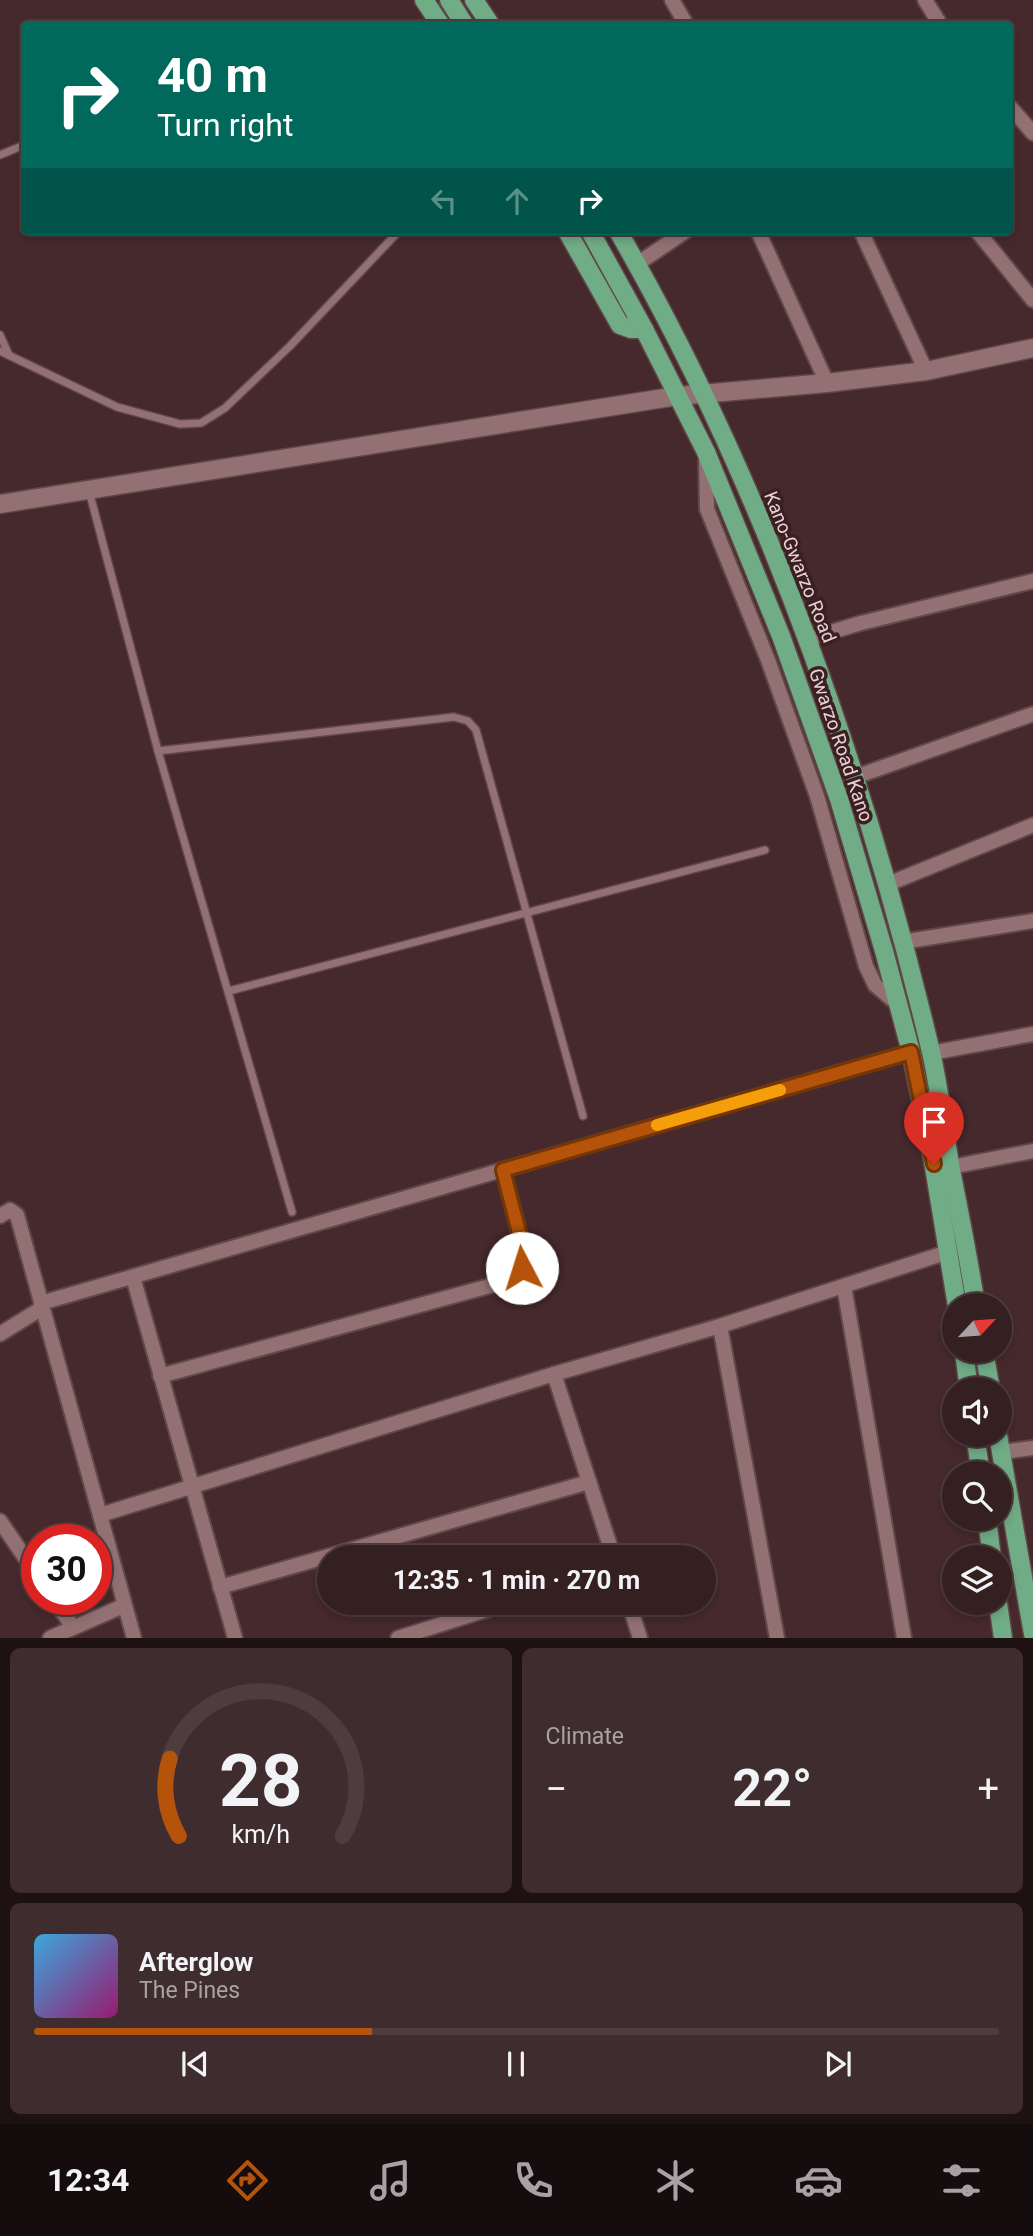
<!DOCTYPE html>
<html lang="en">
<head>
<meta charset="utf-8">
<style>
  body { margin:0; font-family:Roboto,sans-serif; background:#3f2c2e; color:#f1f3f6; height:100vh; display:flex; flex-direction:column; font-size:26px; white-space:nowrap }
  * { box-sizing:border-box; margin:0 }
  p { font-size:23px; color:#a9a2a5 }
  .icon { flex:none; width:38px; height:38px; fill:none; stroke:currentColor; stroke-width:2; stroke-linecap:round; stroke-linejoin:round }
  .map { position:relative; height:1638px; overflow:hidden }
  .sheet { display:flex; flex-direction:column; gap:10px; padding:10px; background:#1d1112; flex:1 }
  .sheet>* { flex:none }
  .banner { position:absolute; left:21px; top:21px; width:992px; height:214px; border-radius:7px; box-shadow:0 4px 10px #0003,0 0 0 2px #4e3d3f; background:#00695c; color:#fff; overflow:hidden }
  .needle { width:46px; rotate:64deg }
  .controls { position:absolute; left:942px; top:1293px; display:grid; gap:14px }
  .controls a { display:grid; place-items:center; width:70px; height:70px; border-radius:50%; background:#341f21; box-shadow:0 4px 10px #0003,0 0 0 2px #4e3d3f; font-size:35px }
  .speed { position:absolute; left:21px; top:1524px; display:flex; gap:14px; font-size:35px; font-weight:700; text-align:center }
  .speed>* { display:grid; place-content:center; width:91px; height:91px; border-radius:50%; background:#341f21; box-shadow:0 4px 10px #0003,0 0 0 2px #4e3d3f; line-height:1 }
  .speed .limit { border:10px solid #d22; background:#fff; color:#111 }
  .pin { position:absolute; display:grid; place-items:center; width:60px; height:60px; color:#fff; margin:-72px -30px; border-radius:50% 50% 50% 0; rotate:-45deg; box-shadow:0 0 7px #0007 }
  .pin .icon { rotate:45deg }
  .me { position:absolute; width:77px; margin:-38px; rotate:355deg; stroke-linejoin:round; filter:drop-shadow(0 0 5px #0008) }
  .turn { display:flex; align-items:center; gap:24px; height:147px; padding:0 21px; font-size:32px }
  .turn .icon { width:91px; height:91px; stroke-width:2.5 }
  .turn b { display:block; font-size:49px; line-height:60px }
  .lanes { display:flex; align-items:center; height:66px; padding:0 21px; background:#0003; justify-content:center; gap:35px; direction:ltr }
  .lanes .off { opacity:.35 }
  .big { font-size:52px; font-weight:700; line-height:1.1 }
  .sheet .widget { flex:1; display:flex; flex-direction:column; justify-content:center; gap:10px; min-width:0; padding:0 24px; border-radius:10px; background:#3f2c2e }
  .sheet .dial { align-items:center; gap:0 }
  .dial svg { height:182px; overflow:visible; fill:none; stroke:#4e3d3f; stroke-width:7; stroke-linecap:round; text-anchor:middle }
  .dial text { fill:#f1f3f6; stroke:none }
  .song { display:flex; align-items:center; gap:21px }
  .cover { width:84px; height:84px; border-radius:10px; background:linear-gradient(135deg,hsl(200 70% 55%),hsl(320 70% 35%)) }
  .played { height:7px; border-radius:4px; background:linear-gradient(90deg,#b45309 35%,#4e3d3f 35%) }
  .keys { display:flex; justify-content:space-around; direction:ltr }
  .heat { display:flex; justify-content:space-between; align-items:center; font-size:38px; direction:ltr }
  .sheet .tiles { flex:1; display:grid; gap:10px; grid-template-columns:1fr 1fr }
  .widget:last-child { grid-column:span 2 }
  .trip { position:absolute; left:317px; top:1545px; width:399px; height:70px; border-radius:35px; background:#341f21; box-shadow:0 4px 10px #0003,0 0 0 2px #4e3d3f; font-weight:700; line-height:70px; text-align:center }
  .dock { display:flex; height:112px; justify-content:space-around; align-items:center; background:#150c0d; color:#a9a2a5 }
  .dock .icon { width:49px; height:49px }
  .dock .current { color:#b45309 }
  .dock b { font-size:32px; color:#f1f3f6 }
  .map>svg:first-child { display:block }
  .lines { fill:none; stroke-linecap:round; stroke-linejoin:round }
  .lane-casing { stroke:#60474a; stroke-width:10 }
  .street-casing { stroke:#60474a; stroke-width:18 }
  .secondary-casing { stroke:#60474a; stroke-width:21 }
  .primary-casing { stroke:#60474a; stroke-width:21 }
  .lane { stroke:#937173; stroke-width:7 }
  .street { stroke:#937173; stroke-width:14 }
  .secondary { stroke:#937173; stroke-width:18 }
  .primary { stroke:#70ac86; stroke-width:18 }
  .route-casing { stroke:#753606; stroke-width:18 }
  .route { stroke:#b45309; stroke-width:12 }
  .slow { stroke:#f59e0b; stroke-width:12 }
  .labels { text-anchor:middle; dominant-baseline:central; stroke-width:7; stroke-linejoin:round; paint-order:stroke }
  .street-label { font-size:19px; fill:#e7d3d4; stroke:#3b1f22 }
</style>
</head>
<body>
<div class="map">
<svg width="1033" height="1638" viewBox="0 0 1033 1638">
  <rect width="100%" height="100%" fill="#46292c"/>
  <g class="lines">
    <g class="lane-casing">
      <g id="lane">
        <polyline points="0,155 24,145"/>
        <polyline points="0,335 9,355"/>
        <polyline points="0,351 117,407 180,424 201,423 225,408 290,346 399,231"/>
        <polyline points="89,491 158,751 292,1212"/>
        <polyline points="158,751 454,717 468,721 476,730 583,1116"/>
        <polyline points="229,991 765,850"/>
      </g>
    </g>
    <g class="street-casing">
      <g id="street">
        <polyline points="672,0 686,24"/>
        <polyline points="925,0 940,24"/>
        <polyline points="1010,107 1033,133"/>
        <polyline points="758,231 827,383"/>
        <polyline points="861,231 926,371"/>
        <polyline points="977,231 1033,300"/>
        <polyline points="637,264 686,231"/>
        <polyline points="706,460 707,509 768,660 817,796 866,966 875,985 900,1006"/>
        <polyline points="808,639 861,623 1033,581"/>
        <polyline points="855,777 1033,714"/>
        <polyline points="888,884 1033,825"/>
        <polyline points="902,942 1033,921"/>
        <polyline points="931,1053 1033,1034"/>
        <polyline points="951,1167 1033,1151"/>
        <polyline points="0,1216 10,1210 17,1215 134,1638"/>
        <polyline points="133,1277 235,1638"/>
        <polyline points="844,1286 904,1638"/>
        <polyline points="41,1303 911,1052"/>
        <polyline points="720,1326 777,1638"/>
        <polyline points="0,1334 42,1308"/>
        <polyline points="554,1374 614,1558"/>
        <polyline points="160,1376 508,1281 522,1268 523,1248 503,1170"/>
        <polyline points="1001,1452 1033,1448"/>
        <polyline points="100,1515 554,1374 720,1326 948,1252"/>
        <polyline points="0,1521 37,1575"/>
        <polyline points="220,1587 589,1482"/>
        <polyline points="54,1600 73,1627"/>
        <polyline points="629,1603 640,1638"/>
        <polyline points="50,1638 123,1606"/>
        <polyline points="398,1638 508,1603"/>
      </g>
    </g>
    <g class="secondary-casing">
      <polyline id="secondary" points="0,504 677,396 827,383 926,371 1033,348"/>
    </g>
    <g class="primary-casing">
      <g id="primary">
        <polyline points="424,0 440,24"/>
        <polyline points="449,0 464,24"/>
        <polyline points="474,0 490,24"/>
        <polyline points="567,231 620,325 631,329 644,329"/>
        <polyline points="590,231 644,329 706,452 781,636 839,799 884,951 911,1052 930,1143 957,1306"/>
        <path d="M618 231C764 485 863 767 931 1052 940 1091 944 1131 951 1170 960 1215 969 1260 976 1306"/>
        <polyline points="964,1351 969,1390"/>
        <polyline points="984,1351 991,1390"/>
        <polyline points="975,1435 981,1474"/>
        <polyline points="998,1435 1033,1634"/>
        <polyline points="987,1519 992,1558"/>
        <polyline points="998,1603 1003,1638"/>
      </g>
    </g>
    <use href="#lane" class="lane"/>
    <use href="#street" class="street"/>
    <use href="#secondary" class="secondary"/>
    <use href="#primary" class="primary"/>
  </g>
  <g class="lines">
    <g class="route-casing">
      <polyline id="route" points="522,1268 523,1248 503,1170 911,1052 934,1164"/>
    </g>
    <use href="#route" class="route"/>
    <polyline class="slow" points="657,1125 780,1090"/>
  </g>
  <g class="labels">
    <g class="street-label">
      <text transform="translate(800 567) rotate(68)">Kano-Gwarzo Road</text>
      <text transform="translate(841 745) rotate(71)">Gwarzo Road Kano</text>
    </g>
  </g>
</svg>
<div class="controls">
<a><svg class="needle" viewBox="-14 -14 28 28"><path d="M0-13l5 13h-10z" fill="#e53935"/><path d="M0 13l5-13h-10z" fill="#a9a2a5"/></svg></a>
<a><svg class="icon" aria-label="sound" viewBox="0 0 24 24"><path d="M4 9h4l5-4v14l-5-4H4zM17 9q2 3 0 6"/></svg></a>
<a><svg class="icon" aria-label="search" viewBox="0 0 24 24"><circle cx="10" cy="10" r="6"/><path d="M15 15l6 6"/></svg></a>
<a><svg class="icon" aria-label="layers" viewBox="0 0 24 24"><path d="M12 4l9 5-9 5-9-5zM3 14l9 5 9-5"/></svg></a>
</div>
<div class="speed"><div class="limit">30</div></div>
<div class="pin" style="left:934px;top:1164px;background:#d93025"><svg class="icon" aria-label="arrive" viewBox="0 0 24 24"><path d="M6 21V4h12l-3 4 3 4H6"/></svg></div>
<svg class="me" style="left:522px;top:1268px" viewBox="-20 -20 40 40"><circle r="19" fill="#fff"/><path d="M0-13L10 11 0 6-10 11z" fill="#b45309"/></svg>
<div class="trip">12:35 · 1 min · 270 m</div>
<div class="banner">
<div class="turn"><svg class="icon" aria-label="right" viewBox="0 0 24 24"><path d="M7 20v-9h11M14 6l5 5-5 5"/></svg><div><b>40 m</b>Turn right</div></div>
<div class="lanes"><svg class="icon off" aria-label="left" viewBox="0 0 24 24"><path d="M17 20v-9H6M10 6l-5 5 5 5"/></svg><svg class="icon off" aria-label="ahead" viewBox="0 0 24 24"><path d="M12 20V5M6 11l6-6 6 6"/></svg><svg class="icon" aria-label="right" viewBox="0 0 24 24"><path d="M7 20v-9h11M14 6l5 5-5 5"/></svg></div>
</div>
</div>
<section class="sheet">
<div class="tiles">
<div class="widget dial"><svg viewBox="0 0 100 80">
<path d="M14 69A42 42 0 1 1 86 69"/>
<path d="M14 69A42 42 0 0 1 10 35" stroke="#b45309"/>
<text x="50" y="56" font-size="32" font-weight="700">28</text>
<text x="50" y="72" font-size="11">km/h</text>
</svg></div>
<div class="widget"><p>Climate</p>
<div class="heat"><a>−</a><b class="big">22°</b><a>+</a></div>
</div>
<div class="widget">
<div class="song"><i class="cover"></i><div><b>Afterglow</b><p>The Pines</p></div></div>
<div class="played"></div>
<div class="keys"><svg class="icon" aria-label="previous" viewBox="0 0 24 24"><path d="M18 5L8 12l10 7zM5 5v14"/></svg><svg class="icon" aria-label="pause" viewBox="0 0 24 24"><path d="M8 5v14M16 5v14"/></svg><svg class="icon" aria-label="next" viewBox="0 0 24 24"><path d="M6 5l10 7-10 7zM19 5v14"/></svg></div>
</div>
</div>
</section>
<nav class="dock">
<b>12:34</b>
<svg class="icon current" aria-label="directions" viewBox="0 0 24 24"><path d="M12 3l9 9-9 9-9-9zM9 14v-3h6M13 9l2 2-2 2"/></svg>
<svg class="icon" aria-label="music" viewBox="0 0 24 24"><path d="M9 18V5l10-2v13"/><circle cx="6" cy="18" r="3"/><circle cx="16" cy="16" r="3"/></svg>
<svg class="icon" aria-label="phone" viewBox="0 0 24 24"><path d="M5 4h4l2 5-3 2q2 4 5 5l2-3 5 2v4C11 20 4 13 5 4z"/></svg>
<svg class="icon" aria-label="climate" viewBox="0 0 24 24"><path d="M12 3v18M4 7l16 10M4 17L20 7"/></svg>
<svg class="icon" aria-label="car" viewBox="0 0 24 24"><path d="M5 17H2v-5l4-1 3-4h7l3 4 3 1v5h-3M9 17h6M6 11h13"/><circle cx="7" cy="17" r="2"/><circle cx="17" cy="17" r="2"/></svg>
<svg class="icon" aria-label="filters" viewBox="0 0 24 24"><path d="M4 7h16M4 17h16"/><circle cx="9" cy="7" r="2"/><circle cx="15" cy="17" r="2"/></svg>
</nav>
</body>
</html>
